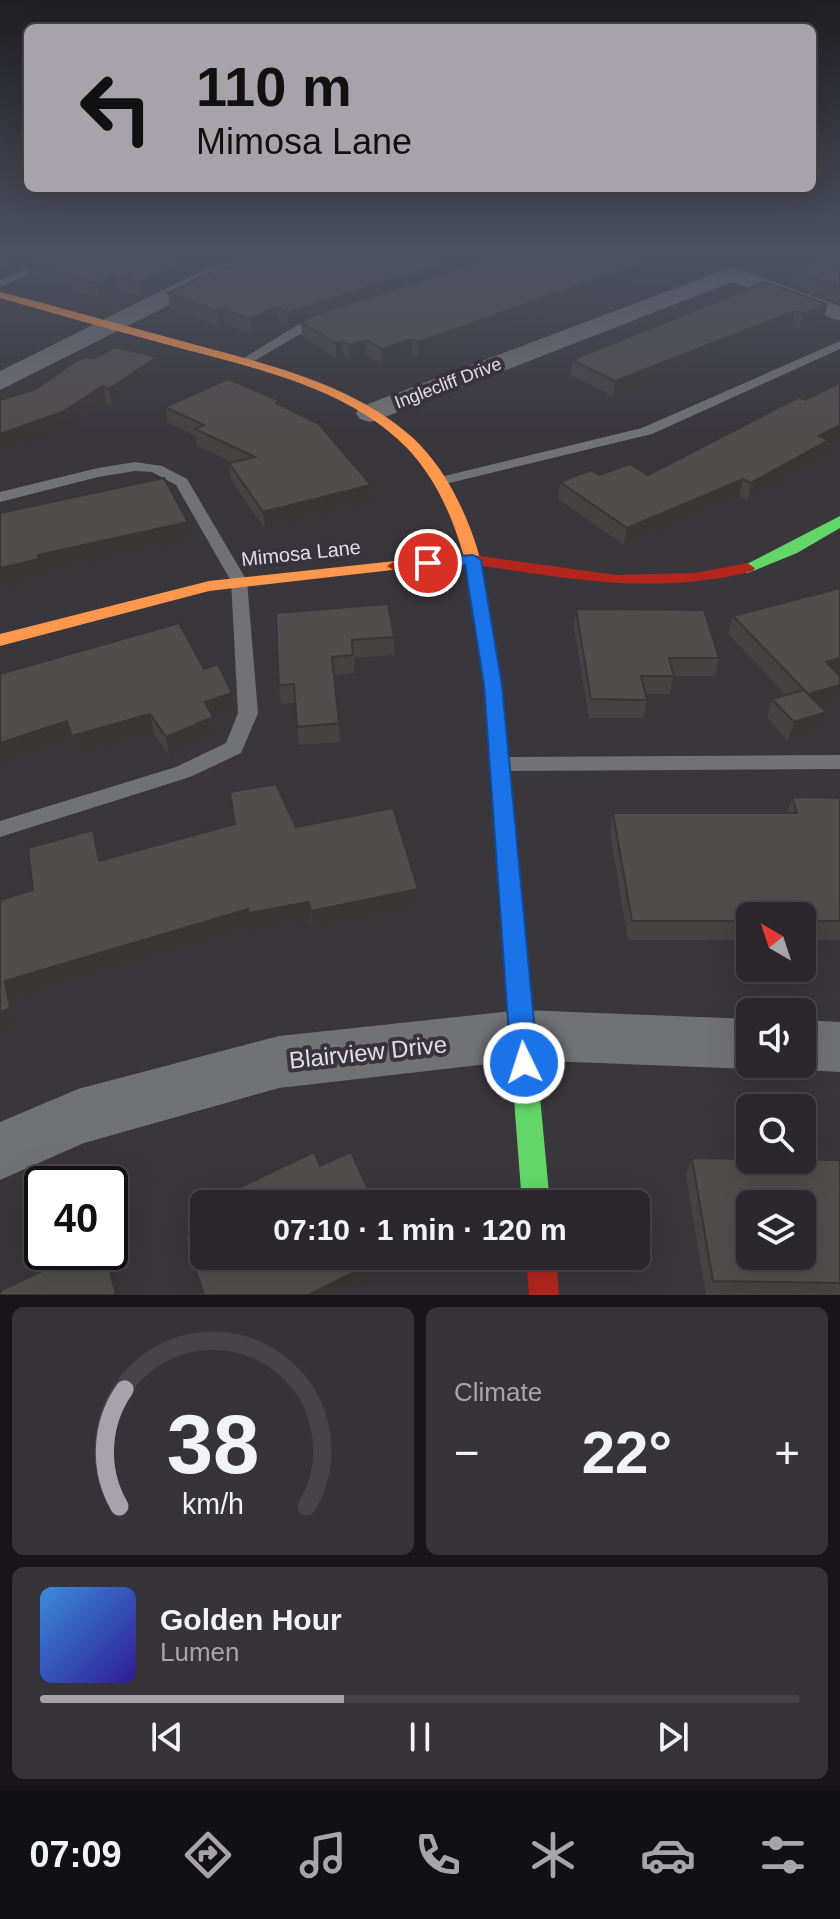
<!DOCTYPE html>
<html lang="en">
<head>
<meta charset="utf-8">
<style>
  body { margin:0; font-family:Helvetica,sans-serif; background:#373439; color:#f1f3f6; height:100vh; display:flex; flex-direction:column; font-size:30px; white-space:nowrap }
  * { box-sizing:border-box; margin:0 }
  p { font-size:26px; color:#a6a6aa }
  .icon { flex:none; width:44px; height:44px; fill:none; stroke:currentColor; stroke-width:2; stroke-linecap:round; stroke-linejoin:round }
  .map { position:relative; height:1295px; overflow:hidden }
  .drawer { display:flex; flex-direction:column; gap:12px; padding:12px; background:#181619; flex:1 }
  .drawer>* { flex:none }
  .top-card { position:absolute; left:24px; top:24px; width:792px; height:168px; border-radius:12px; box-shadow:0 8px 32px #0002,0 0 0 2px #474449; background:#a6a3aa; color:#111; overflow:hidden }
  .needle { width:52px; rotate:321deg }
  .controls { position:absolute; left:736px; top:902px; display:grid; gap:16px }
  .controls a { display:grid; place-items:center; width:80px; height:80px; border-radius:12px; background:#2b282d; box-shadow:0 8px 32px #0002,0 0 0 2px #474449; font-size:40px }
  .speed { position:absolute; left:24px; top:1166px; display:flex; gap:16px; font-size:40px; font-weight:700; text-align:center }
  .speed>* { display:grid; place-content:center; width:104px; height:104px; border-radius:50%; background:#2b282d; box-shadow:0 8px 32px #0002,0 0 0 2px #474449; line-height:1 }
  .speed .limit { border:4px solid #111; border-radius:12px; background:#fff; color:#111 }
  .pin { position:absolute; display:grid; place-items:center; width:68px; height:68px; color:#fff; margin:-34px; border:4px solid #fff; border-radius:50%; box-shadow:0 2px 8px #0007 }
  .me { position:absolute; width:88px; margin:-44px; rotate:356deg; stroke-linejoin:round; filter:drop-shadow(0 0 6px #0008) }
  .turn { display:flex; align-items:center; gap:28px; height:168px; padding:0 40px; font-size:36px }
  .turn .icon { width:104px; height:104px; stroke-width:2.5 }
  .turn b { display:block; font-size:56px; line-height:68px }
  .big { font-size:60px; font-weight:700; line-height:1.1 }
  .drawer .widget { flex:1; display:flex; flex-direction:column; justify-content:center; gap:12px; min-width:0; padding:0 28px; border-radius:12px; background:#373439 }
  .drawer .dial { align-items:center; gap:0 }
  .dial svg { height:208px; overflow:visible; fill:none; stroke:#474449; stroke-width:7; stroke-linecap:round; text-anchor:middle }
  .dial text { fill:#f1f3f6; stroke:none }
  .song { display:flex; align-items:center; gap:24px }
  .cover { width:96px; height:96px; border-radius:12px; background:linear-gradient(135deg,hsl(210 70% 55%),hsl(250 70% 35%)) }
  .played { height:8px; border-radius:4px; background:linear-gradient(90deg,#a6a3aa 40%,#474449 40%) }
  .keys { display:flex; justify-content:space-around; direction:ltr }
  .heat { display:flex; justify-content:space-between; align-items:center; font-size:44px; direction:ltr }
  .drawer .tiles { flex:1; display:grid; gap:12px; grid-template-columns:1fr 1fr }
  .widget:last-child { grid-column:span 2 }
  .trip { position:absolute; left:190px; top:1190px; width:460px; height:80px; border-radius:12px; background:#2b282d; box-shadow:0 8px 32px #0002,0 0 0 2px #474449; font-weight:700; line-height:80px; text-align:center }
  .tab-bar { display:flex; height:128px; justify-content:space-around; align-items:center; background:#111012; color:#a6a6aa }
  .tab-bar .icon { width:56px; height:56px }
  .tab-bar .on { color:#a6a3aa }
  .tab-bar b { font-size:36px; color:#f1f3f6 }
  .map>svg:first-child { display:block }
  .lines { fill:none; stroke-linecap:round; stroke-linejoin:round }
  .lane { fill:#717274; fill-rule:evenodd }
  .street { fill:#717274; fill-rule:evenodd }
  .fast { fill:#63d668; fill-rule:evenodd }
  .slow { fill:#ff974d; fill-rule:evenodd }
  .jam { fill:#b3261e; fill-rule:evenodd }
  .wall { fill:#464242 }
  .shaded-wall { fill:#393636 }
  .building { fill:#514d4d; stroke:#393636; stroke-width:2; fill-rule:evenodd }
  .route { fill:#1a73e8; stroke:#114b97; stroke-width:2 }
  .labels { text-anchor:middle; dominant-baseline:central; stroke-width:8; stroke-linejoin:round; paint-order:stroke }
  .far-street-label { font-size:18px; fill:#e1dde5; stroke:#39333f }
  .street-label { font-size:20px; fill:#e1dde5; stroke:#39333f }
  .near-street-label { font-size:24px; fill:#e1dde5; stroke:#39333f }
</style>
</head>
<body>
<div class="map">
<svg width="840" height="1295" viewBox="0 0 840 1295">
  <rect width="100%" height="100%" fill="#39363c"/>
  <g class="lines">
    <g class="lane">
      <polygon points="61,254 74,254 0,287 0,280"/>
      <polygon points="324,317 330,320 328,322 304,332 247,365 237,362 296,326"/>
      <polygon points="840,341 840,349 652,434 441,485 434,481 436,478 642,428"/>
      <polygon points="135,462 162,466 187,479 247,581 258,713 241,753 190,777 0,837 0,821 176,767 226,743 238,713 231,581 176,485 152,472 135,471 98,477 0,502 0,492 98,468"/>
      <polygon points="840,755 840,769 503,771 496,769 493,764 496,759 503,757"/>
    </g>
    <g class="street">
      <polygon points="256,254 289,254 286,259 217,281 0,390 0,371 201,271"/>
      <polygon points="732,267 840,306 840,321 732,282 380,419 370,422 360,419 356,413 360,407"/>
      <polygon points="522,1010 750,1019 750,1064 763,1064 750,1069 522,1060 279,1088 84,1143 0,1180 0,1122 78,1089 279,1036"/>
      <polygon points="802,1020 840,1022 840,1072 802,1070 786,1064 802,1064"/>
    </g>
    <g class="fast">
      <polygon points="840,516 840,528 797,553 753,571 747,573 739,568"/>
      <polygon points="526,1073 535,1077 539,1086 550,1204 522,1204 513,1086 517,1077"/>
    </g>
    <g class="slow">
      <path d="M0 292C57 306 114 323 171 338 252 361 347 379 412 437 448 470 472 523 483 570L475 575 467 570C457 526 437 478 405 446 344 385 245 366 165 344 110 329 55 314 0 298Z"/>
      <polygon points="395,561 403,566 401,569 209,591 0,646 0,634 209,581"/>
    </g>
    <g class="jam">
      <path d="M473 555 616 575 695 573 747 563 755 568 753 571C655 596 574 579 476 565L483 570 502 685 539 1086 535 1095 526 1099 517 1095 513 1086 484 685 467 570 475 565 395 571 387 566 395 561Z"/>
      <polygon points="526,1256 556,1256 559,1295 529,1295"/>
    </g>
  </g>
  <g class="wall">
    <polygon points="0,254 200,268 142,297 117,288 98,297 29,277 27,265 11,272 0,269"/>
    <polygon points="840,254 840,303 790,285 793,271"/>
    <polygon points="647,261 645,275 418,357 412,354 382,364 366,355 350,360 343,356 336,358 302,336 301,323 288,327 278,321 251,334 225,324 219,326 170,308 168,293"/>
    <polygon points="827,304 824,318 800,329 791,326 613,396 570,375 572,360"/>
    <polygon points="157,357 160,373 112,405 106,402 66,428 0,452 0,400 36,389 94,359"/>
    <polygon points="840,383 840,439 828,445 825,457 748,500 739,496 624,545 558,499 560,482 599,475 648,475"/>
    <polygon points="280,401 280,404 371,502 265,529 231,480 229,463 232,462 197,446 196,436 168,423 165,407"/>
    <polygon points="840,588 840,674 839,675 840,676 840,701 821,707 820,731 788,741 767,717 772,699 786,695 728,634 733,616"/>
    <polygon points="576,609 719,658 715,676 673,676 670,694 645,694 647,700 643,718 589,718 574,627"/>
    <polygon points="276,613 394,637 394,655 354,658 354,673 334,675 340,742 299,745 296,702 281,704 279,685"/>
    <polygon points="204,669 232,693 235,711 213,719 216,736 169,755 154,733 78,755 73,740 0,764"/>
    <polygon points="792,797 840,798 840,940 802,940 802,916 750,916 750,940 628,940 610,832 613,813 787,813"/>
    <polygon points="296,827 418,908 313,930 311,920 252,932 252,928 12,999 18,1027 0,1034 0,900 33,890 93,830 101,861"/>
    <polygon points="692,1158 840,1160 840,1295 706,1295 686,1175"/>
  </g>
  <g class="shaded-wall">
    <polygon points="18,254 54,254 26,263 27,265 11,272 7,258"/>
    <polygon points="200,254 246,254 200,268 142,297 139,283"/>
    <polygon points="472,254 514,254 288,327 287,313"/>
    <polygon points="629,254 668,254 647,261 645,275 418,357 418,342"/>
    <polygon points="114,274 117,288 98,297 96,283"/>
    <polygon points="827,304 824,318 800,329 803,314"/>
    <polygon points="277,307 278,321 251,334 250,319"/>
    <polygon points="223,309 225,324 219,326 218,312"/>
    <polygon points="795,311 791,326 613,396 615,381"/>
    <polygon points="412,339 412,354 382,364 382,349"/>
    <polygon points="366,340 366,355 350,360 349,345"/>
    <polygon points="342,341 343,356 336,358 336,343"/>
    <polygon points="157,357 160,373 112,405 109,389"/>
    <polygon points="103,386 106,402 66,428 0,452 0,434"/>
    <polygon points="840,425 840,439 828,445 825,457 748,500 751,483 819,436"/>
    <polygon points="743,479 739,496 624,545 627,528"/>
    <polygon points="371,485 371,502 265,529 263,512"/>
    <polygon points="188,522 191,539 43,572 44,576 0,588 0,568 38,555"/>
    <polygon points="840,658 840,674 820,680 826,662"/>
    <polygon points="840,685 840,701 802,712 808,694"/>
    <polygon points="232,693 235,711 213,719 216,736 169,755 166,737 205,702"/>
    <polygon points="826,712 820,731 788,741 794,722"/>
    <polygon points="150,714 154,733 78,755 72,736"/>
    <polygon points="67,721 73,740 0,764 0,743"/>
    <polygon points="418,889 418,908 313,930 311,911"/>
    <polygon points="309,902 311,920 252,932 252,928 12,999 18,1027 0,1034 0,1012 5,981 248,909"/>
    <polygon points="105,1252 107,1252 110,1259 119,1295 116,1295"/>
    <polygon points="385,1256 396,1256 397,1267 342,1295 309,1295"/>
  </g>
  <g class="building">
    <polygon points="0,254 18,254 7,258 0,257"/>
    <polygon points="48,254 200,254 139,283 114,274 96,283 26,263"/>
    <polygon points="268,254 472,254 287,313 277,307 250,319 223,309 218,312 168,293 216,270"/>
    <polygon points="507,254 629,254 647,261 418,342 412,339 382,349 366,340 349,345 342,341 336,343 301,322 325,311"/>
    <polygon points="835,254 840,254 840,287 793,271"/>
    <polygon points="765,282 827,304 803,314 795,311 615,381 572,360"/>
    <polygon points="115,347 157,357 109,389 103,386 62,412 0,434 0,400 36,389 76,361 87,357 94,359"/>
    <polygon points="228,379 280,401 276,403 319,424 371,485 263,512 229,463 255,457 195,429 204,425 165,407"/>
    <polygon points="840,383 840,425 819,436 829,440 751,483 743,479 627,528 560,482 591,470 599,475 630,464 648,475 799,397 805,400"/>
    <polygon points="164,478 188,522 38,555 39,559 0,568 0,513"/>
    <polygon points="840,588 840,658 826,662 840,676 840,685 808,694 733,616"/>
    <polygon points="388,604 394,637 352,640 353,655 332,657 339,723 297,727 294,684 279,685 276,613"/>
    <polygon points="576,609 704,610 719,658 669,658 674,676 641,676 647,700 591,699"/>
    <polygon points="179,623 204,669 218,664 232,693 205,702 213,717 166,737 150,714 72,736 67,721 0,743 0,674"/>
    <polygon points="804,690 826,712 794,722 772,699"/>
    <polygon points="276,784 296,827 393,808 418,889 311,911 309,902 249,913 248,909 5,981 10,1008 0,1012 0,900 33,890 28,848 93,830 99,861 235,824 230,792"/>
    <polygon points="792,797 840,798 840,921 802,921 802,916 750,916 750,921 632,921 613,813 797,813"/>
    <polygon points="314,1152 320,1166 351,1152 375,1204 205,1204"/>
    <path d="M692 1158 750 1159V1160H840V1283L713 1281ZM750 1204H802V1256H750Z"/>
    <polygon points="204,1227 204,1256 385,1256 309,1295 204,1295 185,1236"/>
    <polygon points="83,1252 105,1252 116,1295 0,1295 0,1291"/>
  </g>
  <linearGradient id="sky" x2="0" y2="1"><stop stop-color="#1f1e21"/><stop offset="0.58" stop-color="#4e5261"/><stop offset="1" stop-color="#4e5261" stop-opacity="0"/></linearGradient>
  <rect width="840" height="435" fill="url(#sky)"/>
  <polygon class="route" points="473,555 481,560 502,685 538,1063 534,1072 524,1076 515,1072 511,1063 484,685 465,565 428,568 420,563 428,558"/>
  <g class="labels">
    <g class="far-street-label">
      <text transform="translate(448 383) rotate(-21)">Inglecliff Drive</text>
    </g>
    <g class="street-label">
      <text transform="translate(301 553) rotate(-6)">Mimosa Lane</text>
    </g>
    <g class="near-street-label">
      <text transform="translate(368 1052) rotate(-6)">Blairview Drive</text>
    </g>
  </g>
</svg>
<div class="controls">
<a><svg class="needle" viewBox="-14 -14 28 28"><path d="M0-13l5 13h-10z" fill="#e53935"/><path d="M0 13l5-13h-10z" fill="#a6a6aa"/></svg></a>
<a><svg class="icon" aria-label="sound" viewBox="0 0 24 24"><path d="M4 9h4l5-4v14l-5-4H4zM17 9q2 3 0 6"/></svg></a>
<a><svg class="icon" aria-label="search" viewBox="0 0 24 24"><circle cx="10" cy="10" r="6"/><path d="M15 15l6 6"/></svg></a>
<a><svg class="icon" aria-label="layers" viewBox="0 0 24 24"><path d="M12 4l9 5-9 5-9-5zM3 14l9 5 9-5"/></svg></a>
</div>
<div class="speed"><div class="limit">40</div></div>
<div class="pin" style="left:428px;top:563px;background:#d93025"><svg class="icon" aria-label="arrive" viewBox="0 0 24 24"><path d="M6 21V4h12l-3 4 3 4H6"/></svg></div>
<svg class="me" style="left:524px;top:1063px" viewBox="-20 -20 40 40"><circle r="17" fill="#1a73e8" stroke="#fff" stroke-width="3"/><path d="M0-11L8 9 0 5-8 9z" fill="#fff"/></svg>
<div class="trip">07:10 · 1 min · 120 m</div>
<div class="top-card">
<div class="turn"><svg class="icon" aria-label="left" viewBox="0 0 24 24"><path d="M17 20v-9H6M10 6l-5 5 5 5"/></svg><div><b>110 m</b>Mimosa Lane</div></div>
</div>
</div>
<section class="drawer">
<div class="tiles">
<div class="widget dial"><svg viewBox="0 0 100 80">
<path d="M14 69A42 42 0 1 1 86 69"/>
<path d="M14 69A42 42 0 0 1 16 24" stroke="#a6a3aa"/>
<text x="50" y="56" font-size="32" font-weight="700">38</text>
<text x="50" y="72" font-size="11">km/h</text>
</svg></div>
<div class="widget"><p>Climate</p>
<div class="heat"><a>−</a><b class="big">22°</b><a>+</a></div>
</div>
<div class="widget">
<div class="song"><i class="cover"></i><div><b>Golden Hour</b><p>Lumen</p></div></div>
<div class="played"></div>
<div class="keys"><svg class="icon" aria-label="previous" viewBox="0 0 24 24"><path d="M18 5L8 12l10 7zM5 5v14"/></svg><svg class="icon" aria-label="pause" viewBox="0 0 24 24"><path d="M8 5v14M16 5v14"/></svg><svg class="icon" aria-label="next" viewBox="0 0 24 24"><path d="M6 5l10 7-10 7zM19 5v14"/></svg></div>
</div>
</div>
</section>
<nav class="tab-bar">
<b>07:09</b>
<svg class="icon on" aria-label="directions" viewBox="0 0 24 24"><path d="M12 3l9 9-9 9-9-9zM9 14v-3h6M13 9l2 2-2 2"/></svg>
<svg class="icon" aria-label="music" viewBox="0 0 24 24"><path d="M9 18V5l10-2v13"/><circle cx="6" cy="18" r="3"/><circle cx="16" cy="16" r="3"/></svg>
<svg class="icon" aria-label="phone" viewBox="0 0 24 24"><path d="M5 4h4l2 5-3 2q2 4 5 5l2-3 5 2v4C11 20 4 13 5 4z"/></svg>
<svg class="icon" aria-label="climate" viewBox="0 0 24 24"><path d="M12 3v18M4 7l16 10M4 17L20 7"/></svg>
<svg class="icon" aria-label="car" viewBox="0 0 24 24"><path d="M5 17H2v-5l4-1 3-4h7l3 4 3 1v5h-3M9 17h6M6 11h13"/><circle cx="7" cy="17" r="2"/><circle cx="17" cy="17" r="2"/></svg>
<svg class="icon" aria-label="filters" viewBox="0 0 24 24"><path d="M4 7h16M4 17h16"/><circle cx="9" cy="7" r="2"/><circle cx="15" cy="17" r="2"/></svg>
</nav>
</body>
</html>
